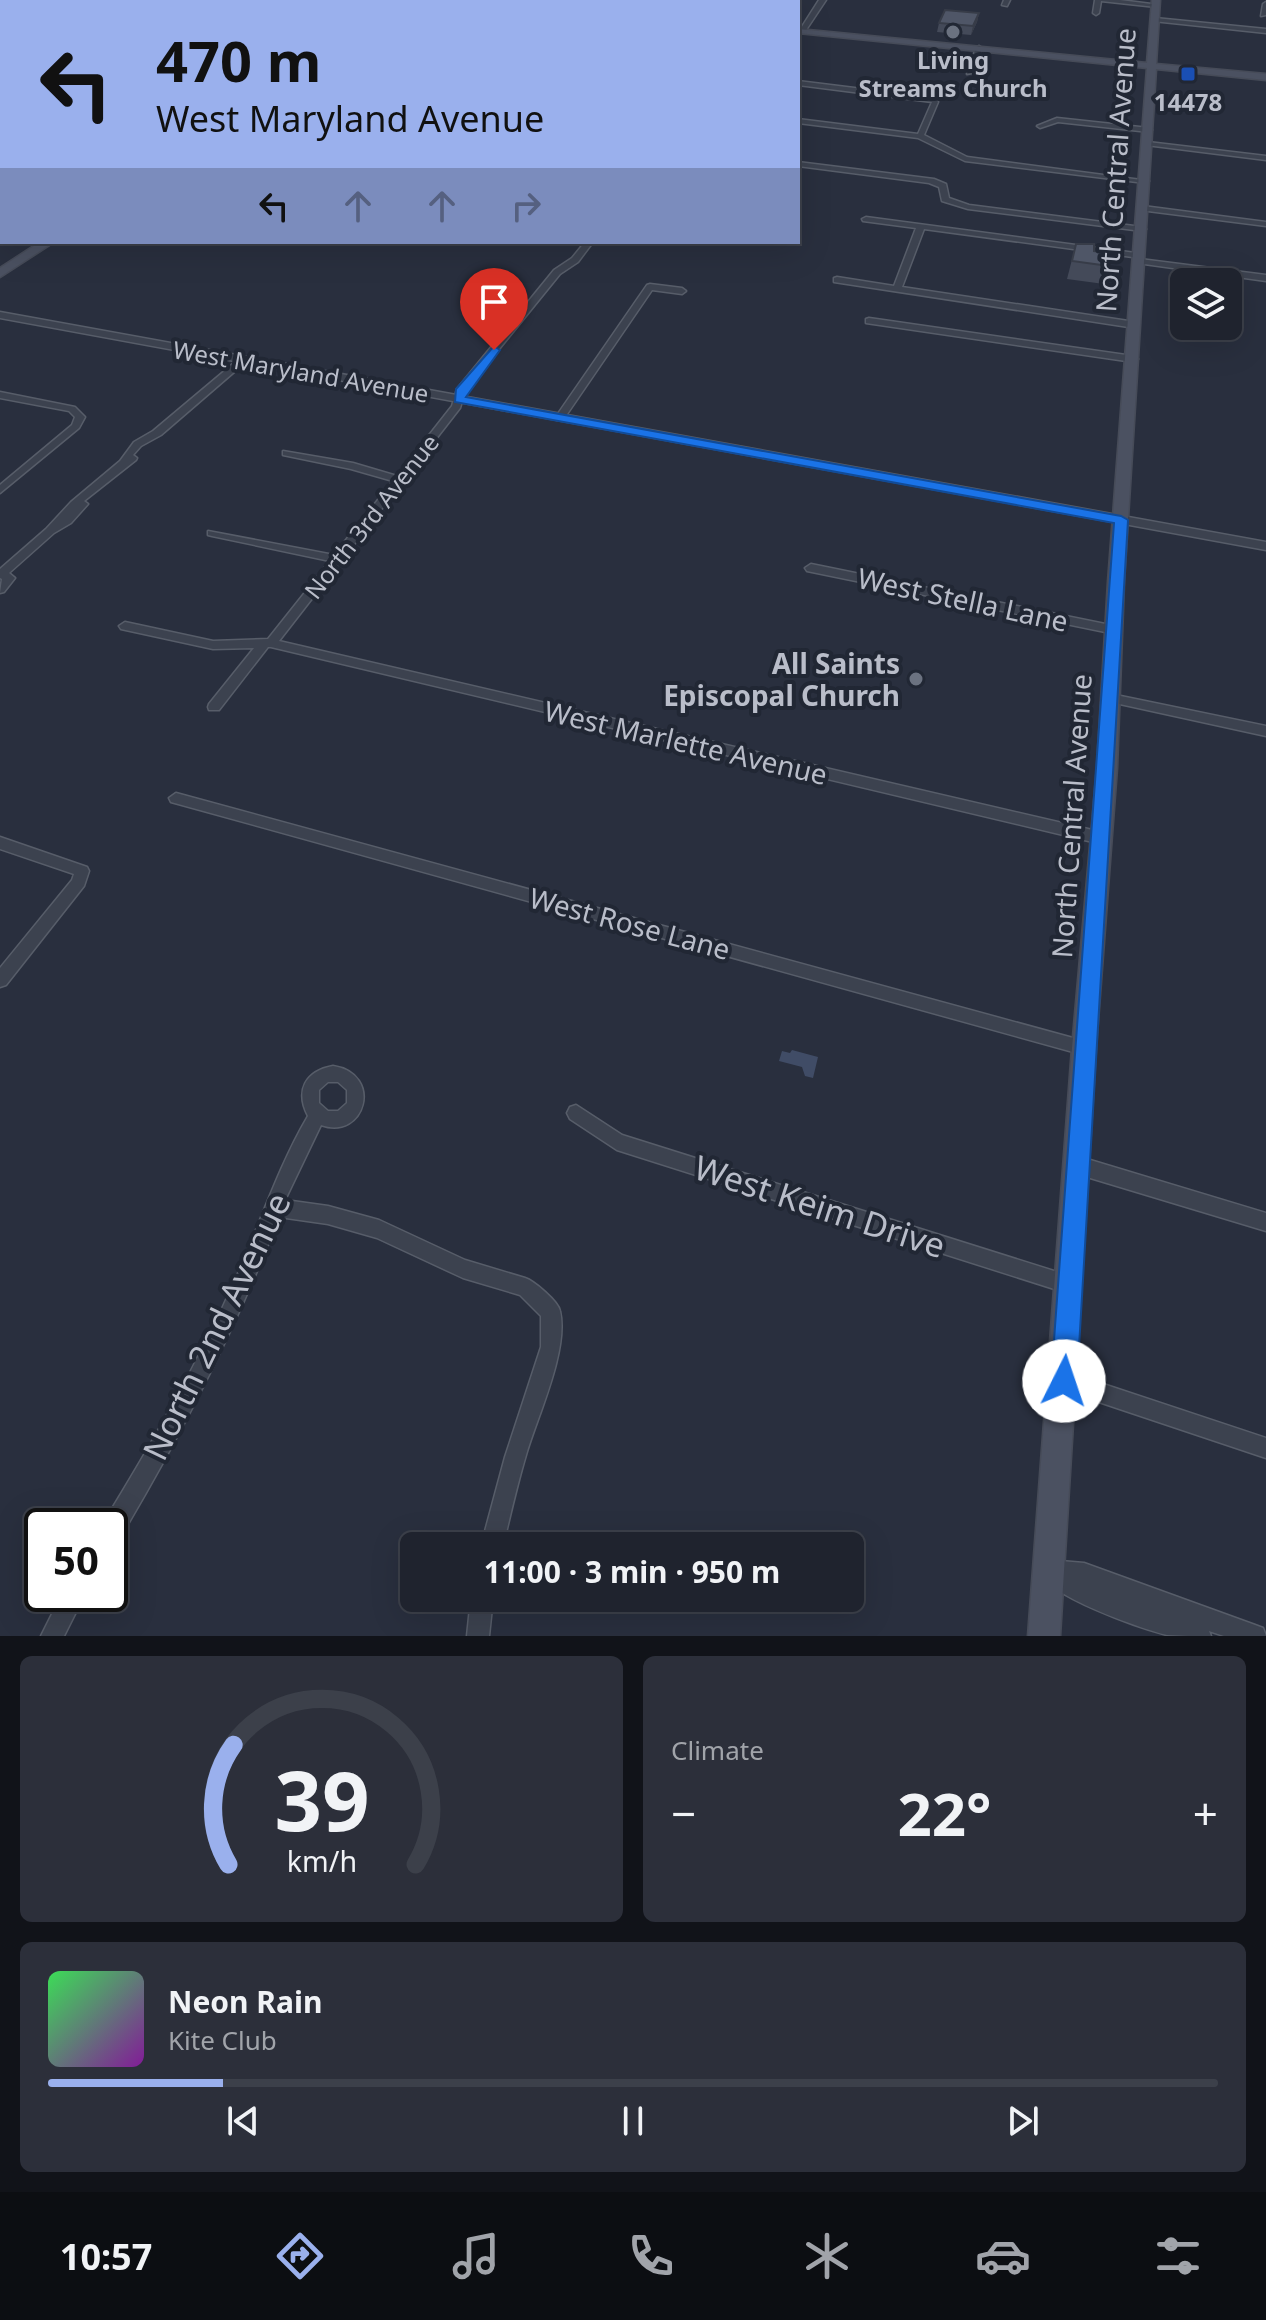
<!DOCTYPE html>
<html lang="en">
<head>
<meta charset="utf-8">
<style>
  body { margin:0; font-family:"Noto Sans",sans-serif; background:#2c2f3a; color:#f1f3f6; height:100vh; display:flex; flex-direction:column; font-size:30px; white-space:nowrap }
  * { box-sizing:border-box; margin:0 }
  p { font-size:26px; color:#a1a4aa }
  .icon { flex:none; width:44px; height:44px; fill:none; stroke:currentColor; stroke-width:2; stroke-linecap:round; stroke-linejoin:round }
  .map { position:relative; height:1636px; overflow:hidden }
  .sheet { display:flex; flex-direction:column; gap:20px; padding:20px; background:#111319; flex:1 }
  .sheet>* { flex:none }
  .hud { position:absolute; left:0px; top:0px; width:800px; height:244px; box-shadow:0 8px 32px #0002,0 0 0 2px #3c404a; background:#9ab0ed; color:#111; overflow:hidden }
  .tools { position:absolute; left:1170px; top:268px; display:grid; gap:16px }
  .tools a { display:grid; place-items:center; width:72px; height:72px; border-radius:12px; background:#1f232e; box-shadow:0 8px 32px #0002,0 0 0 2px #3c404a; font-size:40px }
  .speed { position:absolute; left:24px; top:1508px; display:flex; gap:16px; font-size:40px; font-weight:700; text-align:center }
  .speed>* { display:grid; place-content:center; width:104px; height:104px; border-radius:50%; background:#1f232e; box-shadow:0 8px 32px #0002,0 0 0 2px #3c404a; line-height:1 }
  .speed .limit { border:4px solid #111; border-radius:12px; background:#fff; color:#111 }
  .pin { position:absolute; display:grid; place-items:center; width:68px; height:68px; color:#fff; margin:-82px -34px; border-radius:50% 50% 50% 0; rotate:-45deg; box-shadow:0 0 8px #0007 }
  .pin .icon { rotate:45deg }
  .me { position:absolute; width:88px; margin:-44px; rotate:4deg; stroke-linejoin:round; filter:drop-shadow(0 0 6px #0008) }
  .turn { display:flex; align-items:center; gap:28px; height:168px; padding:0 24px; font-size:36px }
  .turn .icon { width:104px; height:104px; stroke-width:2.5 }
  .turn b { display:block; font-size:56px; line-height:68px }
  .lanes { display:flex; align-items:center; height:76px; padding:0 24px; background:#0003; justify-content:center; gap:40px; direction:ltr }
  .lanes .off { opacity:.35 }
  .big { font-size:60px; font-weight:700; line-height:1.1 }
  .sheet .widget { flex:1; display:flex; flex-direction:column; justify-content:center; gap:12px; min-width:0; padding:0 28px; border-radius:12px; background:#2c2f3a }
  .sheet .dial { align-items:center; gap:0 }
  .dial svg { height:208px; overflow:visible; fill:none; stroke:#3c404a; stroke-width:7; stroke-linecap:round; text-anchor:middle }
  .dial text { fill:#f1f3f6; stroke:none }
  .song { display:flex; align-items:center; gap:24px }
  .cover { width:96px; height:96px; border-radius:12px; background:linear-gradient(135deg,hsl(130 70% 55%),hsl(290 70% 35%)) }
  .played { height:8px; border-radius:4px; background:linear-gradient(90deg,#9ab0ed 15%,#3c404a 15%) }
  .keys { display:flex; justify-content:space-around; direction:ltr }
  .heat { display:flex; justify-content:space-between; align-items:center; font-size:44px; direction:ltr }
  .sheet .tiles { flex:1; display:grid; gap:20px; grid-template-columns:1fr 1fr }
  .widget:last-child { grid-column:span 2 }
  .trip { position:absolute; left:400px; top:1532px; width:464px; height:80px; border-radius:12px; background:#1f232e; box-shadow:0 8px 32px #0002,0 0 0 2px #3c404a; font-weight:700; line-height:80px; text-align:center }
  .dock { display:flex; height:128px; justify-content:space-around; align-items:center; background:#0c0e12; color:#a1a4aa }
  .dock .icon { width:56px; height:56px }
  .dock .on { color:#9ab0ed }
  .dock b { font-size:36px; color:#f1f3f6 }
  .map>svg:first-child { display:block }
  .water { fill:#404c66 }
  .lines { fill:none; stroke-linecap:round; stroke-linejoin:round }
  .minor-casing { stroke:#575d69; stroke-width:3 }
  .tertiary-casing { stroke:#575d69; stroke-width:3 }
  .secondary-casing { stroke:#464b58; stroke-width:3 }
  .minor { fill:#3c424f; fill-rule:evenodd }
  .tertiary { fill:#3c424f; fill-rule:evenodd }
  .secondary { fill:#4b5161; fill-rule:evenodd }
  .wall { fill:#444a59 }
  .shaded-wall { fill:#373c48 }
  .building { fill:#4f5667; stroke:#373c48; stroke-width:2 }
  .route { fill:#1a73e8; stroke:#114b97; stroke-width:2 }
  .worship-dot { fill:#6b7280; stroke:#212734; stroke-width:3 }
  .transit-dot { fill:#1a4fb4; stroke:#212734; stroke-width:3 }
  .labels { text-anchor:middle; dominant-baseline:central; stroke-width:8; stroke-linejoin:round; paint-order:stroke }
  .far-poi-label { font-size:24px; font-weight:bold; fill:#b9bdc9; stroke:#212734 }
  .far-street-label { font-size:24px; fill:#b9bdc9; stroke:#212734 }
  .street-label { font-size:28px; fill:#b9bdc9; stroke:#212734 }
  .poi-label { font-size:28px; font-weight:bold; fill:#b9bdc9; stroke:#212734; text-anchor:end }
  .near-street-label { font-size:34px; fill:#b9bdc9; stroke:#212734 }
</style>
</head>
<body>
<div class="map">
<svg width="1266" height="1636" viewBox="0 0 1266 1636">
  <rect width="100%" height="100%" fill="#292f3e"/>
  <polygon class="water" points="792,1050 818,1057 813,1078 805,1076 802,1067 779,1061 782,1051 790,1053"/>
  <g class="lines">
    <g class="minor-casing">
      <g id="minor">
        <polygon points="263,0 270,0 261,2"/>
        <polygon points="544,0 550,0 542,2"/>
        <polygon points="687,0 693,0 685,2"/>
        <polygon points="1004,0 1010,0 1007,6 1002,5"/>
        <polygon points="1095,0 1120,0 1159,5 1156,7 1101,1 1099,13 1096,15 1093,13"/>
        <polygon points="1266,2 1266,15 1261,16 1263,4"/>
        <polygon points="1155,18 1266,29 1266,33 1153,21"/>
        <polygon points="2,36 2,40 0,41 0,37"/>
        <polygon points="979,46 982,48 972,73 967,74 976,48"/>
        <rect x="0" y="78" width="2" height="4"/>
        <polygon points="798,81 935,98 938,102 924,135 967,157 1149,181 1145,183 965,161 918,138 798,123 798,119 918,134 932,102 798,85"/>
        <rect x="0" y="114" width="2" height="4"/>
        <polygon points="1057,118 1149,128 1152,130 1149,132 1058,122 1040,128 1037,126"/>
        <polygon points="0,129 2,129 0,134"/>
        <polygon points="1148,142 1266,156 1266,160 1146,145"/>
        <polygon points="798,162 934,179 946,184 949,198 969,205 1142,227 1146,229 1142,231 968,209 942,201 939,187 929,183 798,166"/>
        <polygon points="1143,206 1266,222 1266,226 1140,210 1139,208"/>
        <polygon points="866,217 1143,254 1143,258 1140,258 924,229 902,287 1135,322 1139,325 1135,328 834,282 834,278 837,277 894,286 916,228 863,221 862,219"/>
        <polygon points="585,242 593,242 578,262 560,274 465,391 460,408 279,641 1101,832 1106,834 1108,838 1106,842 1101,844 271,647 268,647 219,710 209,710 208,707 209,704 254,648 213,649 121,629 119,626 125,622 213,641 268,639 330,561 212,536 208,535 208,531 334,555 393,481 351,469 283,455 283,451 353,463 397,476 452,406 457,389 554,270 572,258"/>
        <polygon points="1140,259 1266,275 1266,281 1137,263 1136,261"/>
        <polygon points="650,284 682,288 686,291 682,294 652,290 563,420 557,420 555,418 647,285"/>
        <polygon points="869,318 1133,356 1138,359 1133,362 866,323 866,319"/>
        <polygon points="240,358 248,360 161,435 141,446 133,455 137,458 136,460 84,501 88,504 71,523 54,533 9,573 15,578 4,592 0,593 2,579 0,578 0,569 46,529 71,502 120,461 134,442 153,431"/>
        <polygon points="0,392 75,407 85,417 79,428 0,493 0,485 72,425 75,417 69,411 0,398"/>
        <polygon points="811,564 1115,626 1121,630 1115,634 807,571 805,568"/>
        <polygon points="1111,694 1266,726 1266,736 1106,701 1105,698"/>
        <polygon points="176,793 1084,1041 1090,1043 1092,1048 1090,1053 1084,1055 171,802 169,798"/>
        <polygon points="0,837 87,867 89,871 84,886 6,985 0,987 0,968 72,880 74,874 0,849"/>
        <path d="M333 1066C384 1074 365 1141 321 1125L285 1200 328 1206 379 1220 465 1260 525 1278C534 1281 558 1301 560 1311 569 1350 537 1417 526 1455 517 1485 510 1516 503 1546H481L505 1457 541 1347V1316L520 1295 463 1278 377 1238 328 1224 279 1217C235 1331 180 1437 118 1541L110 1544V1526L102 1525C151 1445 198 1364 236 1278 260 1224 278 1167 308 1116 295 1091 305 1071 333 1066ZM328 1082H338L347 1090V1103L338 1111H328L319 1103V1090Z"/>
        <polygon points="576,1105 622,1135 1070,1276 1077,1278 1079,1285 1077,1292 1070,1294 617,1150 570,1119 567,1113 570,1107"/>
        <polygon points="1077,1156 1266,1213 1266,1231 1077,1174 1071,1171 1068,1165 1071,1159"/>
        <polygon points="1064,1371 1266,1438 1266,1458 1057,1388 1054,1381 1057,1374"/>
        <path d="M1049 1560 1084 1563 1255 1625 1263 1628 1266 1636H1224L1209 1631 1211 1636C1197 1636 1180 1636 1167 1635 1139 1628 1048 1596 1038 1571L1041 1563Z"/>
        <polygon points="62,1594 85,1594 64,1636 41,1636"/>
        <polygon points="471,1598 493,1598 489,1636 467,1636"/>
      </g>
    </g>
    <g class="tertiary-casing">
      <g id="tertiary">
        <polygon points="819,0 826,0 804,33 798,33"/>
        <polygon points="0,312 1266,542 1266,550 0,318"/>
      </g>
    </g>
    <g class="secondary-casing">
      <g id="secondary">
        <polygon points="490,0 515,0 518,2 493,2"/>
        <polygon points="1152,0 1160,0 1156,64 1266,74 1266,80 1156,69 1124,582 1117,768 1096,1048 1060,1636 1028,1636 1072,1048 1097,768 1108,582 1147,68 798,33 798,29 1147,63"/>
        <polygon points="40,242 54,242 0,277 0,268"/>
      </g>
    </g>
    <use href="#minor" class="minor"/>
    <use href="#tertiary" class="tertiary"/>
    <use href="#secondary" class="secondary"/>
  </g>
  <g class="wall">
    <polygon points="979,13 977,22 971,35 937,32 939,23"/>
    <polygon points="1076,244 1094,251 1109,266 1104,284 1067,279"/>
  </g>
  <polygon class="shaded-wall" points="979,13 977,22 971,35 973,26"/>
  <g class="building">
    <polygon points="945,10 979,13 973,26 939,23"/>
    <polygon points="1076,244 1094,244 1094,251 1104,252 1109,266 1072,261"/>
  </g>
  <polygon class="route" points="494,346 500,350 466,397 1121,516 1128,520 1077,1381 1073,1391 1064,1394 1054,1391 1051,1381 1114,523 455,402 456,389"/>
  <g class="worship-dot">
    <circle cx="953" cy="32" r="8"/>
    <circle cx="916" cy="679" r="8"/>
  </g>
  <rect class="transit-dot" x="1180" y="66" width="16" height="16" rx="4"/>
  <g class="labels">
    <g class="far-poi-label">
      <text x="953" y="59">Living<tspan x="953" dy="28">Streams Church</tspan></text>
      <text x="1188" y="101">14478</text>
    </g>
    <g class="far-street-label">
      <text transform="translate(301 371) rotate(10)">West Maryland Avenue</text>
      <text transform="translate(371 516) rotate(-52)">North 3rd Avenue</text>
    </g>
    <g class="street-label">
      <text transform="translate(1115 170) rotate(-86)">North Central Avenue</text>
      <text transform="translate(963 599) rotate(12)">West Stella Lane</text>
      <text transform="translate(686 742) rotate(13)">West Marlette Avenue</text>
      <text transform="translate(1071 816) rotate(-86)">North Central Avenue</text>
      <text transform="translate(630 923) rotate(15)">West Rose Lane</text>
    </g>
    <g class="poi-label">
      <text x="900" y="663">All Saints<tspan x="900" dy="32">Episcopal Church</tspan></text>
    </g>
    <g class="near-street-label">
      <text transform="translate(820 1206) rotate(18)">West Keim Drive</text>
      <text transform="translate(216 1326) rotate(-64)">North 2nd Avenue</text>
    </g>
  </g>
</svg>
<div class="tools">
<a><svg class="icon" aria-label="layers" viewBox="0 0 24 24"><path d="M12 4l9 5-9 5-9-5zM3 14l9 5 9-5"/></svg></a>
</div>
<div class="speed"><div class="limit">50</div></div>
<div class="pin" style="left:494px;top:350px;background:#d93025"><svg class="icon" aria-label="arrive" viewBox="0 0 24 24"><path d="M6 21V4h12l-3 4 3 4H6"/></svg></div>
<svg class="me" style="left:1064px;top:1381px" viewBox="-20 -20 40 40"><circle r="19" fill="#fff"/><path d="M0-13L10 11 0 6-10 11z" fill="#1a73e8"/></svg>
<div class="trip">11:00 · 3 min · 950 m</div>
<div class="hud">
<div class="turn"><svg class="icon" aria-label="left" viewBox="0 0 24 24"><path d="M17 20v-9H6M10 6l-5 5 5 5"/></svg><div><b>470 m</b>West Maryland Avenue</div></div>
<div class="lanes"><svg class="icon" aria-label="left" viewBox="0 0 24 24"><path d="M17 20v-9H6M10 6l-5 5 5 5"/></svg><svg class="icon off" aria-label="ahead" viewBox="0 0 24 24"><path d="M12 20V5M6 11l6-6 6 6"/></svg><svg class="icon off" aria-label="ahead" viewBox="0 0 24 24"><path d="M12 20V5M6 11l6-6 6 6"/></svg><svg class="icon off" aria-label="right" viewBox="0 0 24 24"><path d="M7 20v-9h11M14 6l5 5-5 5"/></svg></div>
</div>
</div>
<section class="sheet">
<div class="tiles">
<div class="widget dial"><svg viewBox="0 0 100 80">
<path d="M14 69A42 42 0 1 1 86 69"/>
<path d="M14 69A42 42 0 0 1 16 23" stroke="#9ab0ed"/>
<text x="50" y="56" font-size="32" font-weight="700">39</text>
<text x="50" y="72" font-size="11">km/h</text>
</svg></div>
<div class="widget"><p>Climate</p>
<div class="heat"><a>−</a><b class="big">22°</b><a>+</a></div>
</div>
<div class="widget">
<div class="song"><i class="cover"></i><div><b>Neon Rain</b><p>Kite Club</p></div></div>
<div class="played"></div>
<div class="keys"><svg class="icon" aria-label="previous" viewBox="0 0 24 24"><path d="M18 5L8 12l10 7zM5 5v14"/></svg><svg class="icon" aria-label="pause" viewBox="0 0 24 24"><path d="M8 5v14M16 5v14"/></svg><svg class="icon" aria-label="next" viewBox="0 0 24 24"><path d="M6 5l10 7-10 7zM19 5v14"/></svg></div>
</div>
</div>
</section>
<nav class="dock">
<b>10:57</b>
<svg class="icon on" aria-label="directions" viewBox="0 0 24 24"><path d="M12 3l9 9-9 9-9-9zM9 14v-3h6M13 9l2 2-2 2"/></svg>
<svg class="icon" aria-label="music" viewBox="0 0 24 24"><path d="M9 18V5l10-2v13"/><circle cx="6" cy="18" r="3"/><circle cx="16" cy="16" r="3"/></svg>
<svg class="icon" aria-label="phone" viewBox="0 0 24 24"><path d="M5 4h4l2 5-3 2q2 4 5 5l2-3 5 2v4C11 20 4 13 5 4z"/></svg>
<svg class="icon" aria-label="climate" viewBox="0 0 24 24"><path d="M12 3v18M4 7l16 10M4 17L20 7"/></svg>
<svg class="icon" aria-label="car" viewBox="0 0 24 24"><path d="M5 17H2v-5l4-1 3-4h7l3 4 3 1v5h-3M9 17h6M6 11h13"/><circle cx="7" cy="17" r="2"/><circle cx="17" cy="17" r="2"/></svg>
<svg class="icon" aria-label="filters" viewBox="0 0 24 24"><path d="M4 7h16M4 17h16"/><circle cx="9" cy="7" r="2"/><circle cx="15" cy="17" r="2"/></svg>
</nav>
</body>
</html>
